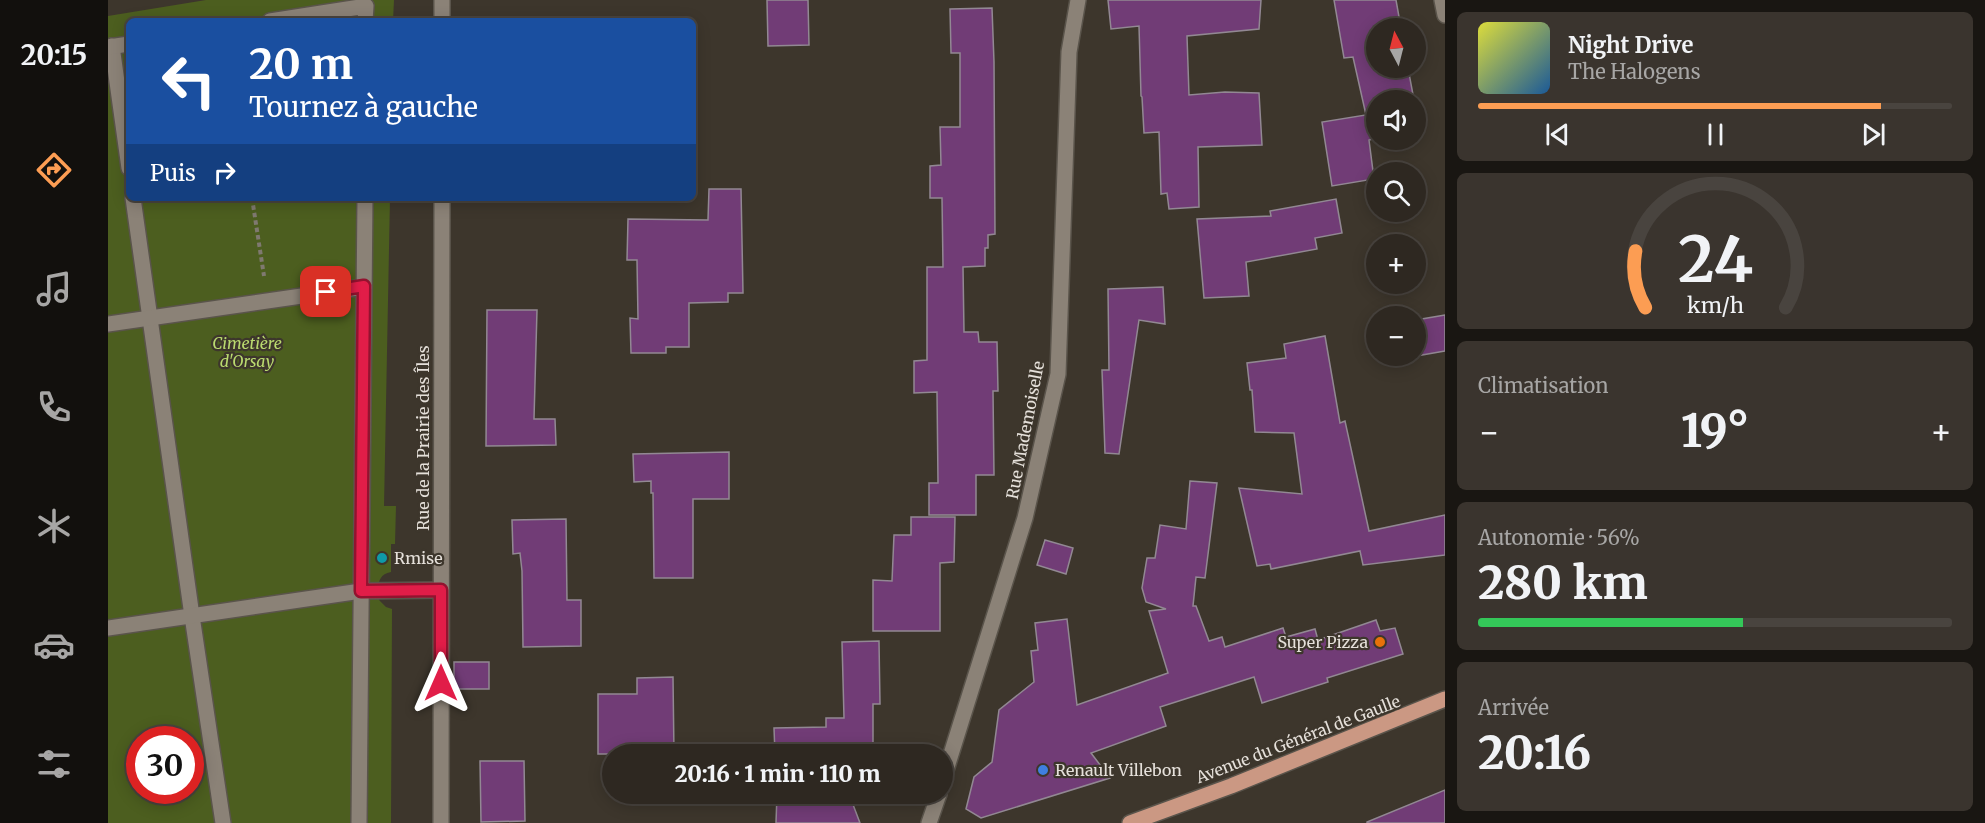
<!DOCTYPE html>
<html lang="fr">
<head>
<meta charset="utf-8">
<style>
  body { margin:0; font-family:Merriweather,serif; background:#3a342e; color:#f1f3f6; height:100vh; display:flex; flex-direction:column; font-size:22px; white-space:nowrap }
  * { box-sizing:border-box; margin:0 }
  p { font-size:20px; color:#a7a6a5 }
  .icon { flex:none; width:33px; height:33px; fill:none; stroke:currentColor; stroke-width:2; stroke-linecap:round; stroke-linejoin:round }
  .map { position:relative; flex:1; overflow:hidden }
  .drawer { display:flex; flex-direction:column; gap:12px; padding:12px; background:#191612; width:540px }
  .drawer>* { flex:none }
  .guide { position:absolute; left:18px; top:18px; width:570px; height:183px; border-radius:9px; box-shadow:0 3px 15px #0003,0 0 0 2px #49443f; background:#1a4fa0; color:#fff; overflow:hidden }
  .needle { width:39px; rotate:353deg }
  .tools { position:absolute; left:1258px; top:18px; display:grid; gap:12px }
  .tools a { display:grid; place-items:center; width:60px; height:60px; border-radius:50%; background:#2e2821; box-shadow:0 3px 15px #0003,0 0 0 2px #49443f; font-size:30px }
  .speed { position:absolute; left:18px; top:726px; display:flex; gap:12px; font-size:30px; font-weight:700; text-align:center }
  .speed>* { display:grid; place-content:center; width:78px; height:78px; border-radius:50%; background:#2e2821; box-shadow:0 3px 15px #0003,0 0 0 2px #49443f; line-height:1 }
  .speed .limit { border:9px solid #d22; background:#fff; color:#111 }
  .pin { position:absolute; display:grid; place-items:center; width:51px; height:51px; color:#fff; margin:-26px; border-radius:12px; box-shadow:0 3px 9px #0006 }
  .me { position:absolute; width:66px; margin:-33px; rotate:0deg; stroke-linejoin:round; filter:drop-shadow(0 0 4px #0008) }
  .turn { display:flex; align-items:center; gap:21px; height:126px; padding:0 24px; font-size:27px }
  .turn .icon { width:78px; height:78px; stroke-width:2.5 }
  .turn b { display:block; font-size:42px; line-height:51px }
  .then { display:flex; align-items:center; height:57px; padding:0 24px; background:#0003; gap:12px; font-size:22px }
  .big { font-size:45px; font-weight:800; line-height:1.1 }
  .drawer .tile { flex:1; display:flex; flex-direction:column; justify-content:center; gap:9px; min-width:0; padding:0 21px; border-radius:9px; background:#3a342e }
  .drawer .dial { align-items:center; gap:0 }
  .dial svg { height:156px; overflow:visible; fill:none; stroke:#49443f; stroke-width:7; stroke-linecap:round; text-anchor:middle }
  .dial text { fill:#f1f3f6; stroke:none }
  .song { display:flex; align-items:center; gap:18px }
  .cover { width:72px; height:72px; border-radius:9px; background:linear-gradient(135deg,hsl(60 70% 55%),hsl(210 70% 35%)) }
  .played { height:6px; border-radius:3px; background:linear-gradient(90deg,#fc9d53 85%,#49443f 85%) }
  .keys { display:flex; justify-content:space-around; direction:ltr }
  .heat { display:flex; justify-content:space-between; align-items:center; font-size:33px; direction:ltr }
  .charge { height:9px; border-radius:4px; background:linear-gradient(90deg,#34c759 56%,#49443f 0) }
  .trip { position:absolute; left:494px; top:744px; width:351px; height:60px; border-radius:30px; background:#2e2821; box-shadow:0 3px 15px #0003,0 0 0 2px #49443f; font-weight:800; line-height:60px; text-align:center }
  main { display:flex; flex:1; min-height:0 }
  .menu { display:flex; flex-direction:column; width:108px; justify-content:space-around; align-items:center; background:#12100d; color:#a7a6a5 }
  .menu .icon { width:42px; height:42px }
  .menu .selected { color:#fc9d53 }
  .menu b { font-size:27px; color:#f1f3f6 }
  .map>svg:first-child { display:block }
  .green { fill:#4c5e1f; fill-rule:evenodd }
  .building { fill:#713c76; stroke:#928893; stroke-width:1.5 }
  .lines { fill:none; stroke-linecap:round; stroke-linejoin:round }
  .minor-casing { stroke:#5a544b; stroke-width:18 }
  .major-casing { stroke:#5a544b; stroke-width:18 }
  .path { stroke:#7f7970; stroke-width:4; stroke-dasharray:4.5 3; stroke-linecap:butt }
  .minor { stroke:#8b8277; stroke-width:15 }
  .major { stroke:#cb9883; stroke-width:15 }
  .route-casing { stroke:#92132f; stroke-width:15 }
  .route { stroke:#e11d48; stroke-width:10 }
  .culture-dot { fill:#0f9aa8; stroke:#3d362c; stroke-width:2 }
  .food-dot { fill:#e8710a; stroke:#3d362c; stroke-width:2 }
  .shop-dot { fill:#3f7fe0; stroke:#3d362c; stroke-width:2 }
  .labels { text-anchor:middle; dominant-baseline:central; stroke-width:4.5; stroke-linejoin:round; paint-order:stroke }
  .park-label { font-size:16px; font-style:italic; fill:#bada6f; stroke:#3d362c }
  .street-label { font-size:16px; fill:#e5e0da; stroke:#3d362c }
  .poi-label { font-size:16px; fill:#e5e0da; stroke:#3d362c; text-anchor:start }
</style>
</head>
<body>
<main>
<nav class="menu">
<b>20:15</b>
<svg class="icon selected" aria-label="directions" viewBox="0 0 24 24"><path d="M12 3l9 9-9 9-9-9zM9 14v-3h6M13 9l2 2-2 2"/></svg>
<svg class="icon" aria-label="music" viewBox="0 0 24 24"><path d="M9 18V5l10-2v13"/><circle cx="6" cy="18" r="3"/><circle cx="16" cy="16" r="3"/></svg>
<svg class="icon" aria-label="phone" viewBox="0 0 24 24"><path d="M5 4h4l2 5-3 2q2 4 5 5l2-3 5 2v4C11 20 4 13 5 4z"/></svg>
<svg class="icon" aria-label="climate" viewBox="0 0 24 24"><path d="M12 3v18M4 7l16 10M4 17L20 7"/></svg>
<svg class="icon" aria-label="car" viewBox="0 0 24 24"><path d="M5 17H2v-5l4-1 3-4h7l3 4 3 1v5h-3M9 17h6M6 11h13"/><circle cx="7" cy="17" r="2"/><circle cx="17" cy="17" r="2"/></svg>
<svg class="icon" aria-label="filters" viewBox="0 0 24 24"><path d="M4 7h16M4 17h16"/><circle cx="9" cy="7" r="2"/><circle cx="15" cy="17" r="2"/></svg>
</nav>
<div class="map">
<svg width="1337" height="823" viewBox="0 0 1337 823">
  <rect width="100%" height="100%" fill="#3d362c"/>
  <path class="green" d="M98 0H286L285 21H21V198H282L276 506H288L287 544H283V572C268 575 270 587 271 600L278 607 284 609 283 823H0V16ZM32 740H82V790H32Z"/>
  <g class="building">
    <polygon points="659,0 700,0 701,45 660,46"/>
    <polygon points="1000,0 1153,0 1151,29 1079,36 1081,95 1117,92 1151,93 1154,145 1090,147 1091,207 1061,209 1059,193 1053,194 1051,132 1036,133 1034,97 1033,96 1031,26 1003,29"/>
    <polygon points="1226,0 1288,0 1293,28 1269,28 1269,68 1300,68 1306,100 1269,100 1269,138 1261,140 1266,179 1224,186 1214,122 1258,115 1245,57 1236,58"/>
    <polygon points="884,8 886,62 887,234 880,235 880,248 877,248 877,266 855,267 856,332 870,332 871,342 889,342 890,391 885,391 886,475 868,475 868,515 821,515 821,483 830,483 829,392 806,393 806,361 819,360 819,267 835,267 834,198 822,198 822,166 833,165 832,127 852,127 852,53 843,53 842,9"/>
    <polygon points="1312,106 1316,129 1308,131 1308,107"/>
    <polygon points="601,189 633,189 635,293 620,293 620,302 581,303 581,347 558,347 558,353 523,353 522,318 530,319 529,260 519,260 520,219 600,220"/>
    <polygon points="1228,199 1234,233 1207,238 1209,249 1138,262 1141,296 1096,298 1089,219 1163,216 1162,211"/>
    <polygon points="1055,287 1057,324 1031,320 1011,454 997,453 994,370 1001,370 1000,289"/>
    <polygon points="379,310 429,310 426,419 447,419 448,445 378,446"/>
    <polygon points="1337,315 1337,351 1308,356 1308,320"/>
    <polygon points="1217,336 1232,423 1237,421 1261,531 1337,515 1337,555 1255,565 1252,551 1163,569 1162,564 1149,566 1131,488 1194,494 1186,433 1147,432 1144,390 1142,390 1139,363 1178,358 1176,344"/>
    <polygon points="621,452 621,499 585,499 585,578 546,578 545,493 543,493 543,481 526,482 525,454"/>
    <polygon points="1082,481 1109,483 1097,578 1088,577 1085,606 1088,606 1101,641 1114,637 1117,647 1175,628 1178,637 1207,629 1210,640 1268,620 1272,631 1287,628 1295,654 1219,678 1220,682 1154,703 1146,677 1052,707 1058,726 983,753 1002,778 873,818 858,809 866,777 884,762 891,710 926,682 923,651 930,650 927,623 959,619 969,705 1060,673 1041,611 1058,609 1038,602 1034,588 1039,558 1047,558 1052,525 1078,529"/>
    <polygon points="803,517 847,517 846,562 832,563 832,631 765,631 765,580 784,581 786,535 803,535"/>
    <polygon points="458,519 459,600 473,600 473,646 415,647 414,571 412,553 405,554 404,520"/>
    <polygon points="937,540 965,548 958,574 929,565"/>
    <polygon points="771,641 772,704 765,704 765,753 667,754 666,728 718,727 718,718 736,718 734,642"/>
    <rect x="346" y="662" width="35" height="27"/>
    <polygon points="565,677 566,754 490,754 490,694 529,694 529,678"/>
    <polygon points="372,761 416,761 417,821 373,822"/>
    <polygon points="1337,790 1337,823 1259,823 1259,822"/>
    <polygon points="669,794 741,794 752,823 668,823"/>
  </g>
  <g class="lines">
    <g class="minor-casing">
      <g id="minor">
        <polyline points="1334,0 1337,15"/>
        <polyline points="162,21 258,6 257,21"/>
        <polyline points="334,21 334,0"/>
        <polyline points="4,46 21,168"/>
        <polyline points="0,47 21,44"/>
        <polyline points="25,198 84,616 115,823"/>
        <polyline points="0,324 256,287"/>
        <polyline points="0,628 253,591 333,590"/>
        <polyline points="834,783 917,518 950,374 961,52 970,0"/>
        <polyline points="251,823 257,198"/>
        <polyline points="333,823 334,198"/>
        <polyline points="821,823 831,794"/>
      </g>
    </g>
    <g class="major-casing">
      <polyline id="major" points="1022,823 1123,786 1337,699"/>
    </g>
    <polyline class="path" points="144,198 156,276"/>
    <use href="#minor" class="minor"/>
    <use href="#major" class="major"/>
  </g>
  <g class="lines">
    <g class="route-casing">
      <polyline id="route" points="218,292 256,286 253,591 333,590 333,683"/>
    </g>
    <use href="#route" class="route"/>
  </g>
  <circle class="culture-dot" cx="274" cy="558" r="6"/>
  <circle class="food-dot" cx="1272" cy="642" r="6"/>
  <circle class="shop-dot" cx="935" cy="770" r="6"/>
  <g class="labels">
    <g class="park-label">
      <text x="139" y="343">Cimetière<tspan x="139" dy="18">d'Orsay</tspan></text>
    </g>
    <g class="street-label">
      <text transform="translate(917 430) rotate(-79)">Rue Mademoiselle</text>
      <text transform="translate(315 438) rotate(-90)">Rue de la Prairie des Îles</text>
      <text transform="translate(1190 739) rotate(-21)">Avenue du Général de Gaulle</text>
    </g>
    <g class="poi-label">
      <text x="286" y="558">Rmise</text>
      <text x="1260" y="642" text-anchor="end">Super Pizza</text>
      <text x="947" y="770">Renault Villebon</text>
    </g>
  </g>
</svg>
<div class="tools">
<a><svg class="needle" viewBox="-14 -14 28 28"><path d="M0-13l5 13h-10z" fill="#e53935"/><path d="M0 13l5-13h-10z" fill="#a7a6a5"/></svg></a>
<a><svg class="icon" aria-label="sound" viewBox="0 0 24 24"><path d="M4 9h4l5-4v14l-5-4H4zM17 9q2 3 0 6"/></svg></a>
<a><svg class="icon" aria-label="search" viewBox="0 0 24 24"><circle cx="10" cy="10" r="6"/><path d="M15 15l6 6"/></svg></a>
<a>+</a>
<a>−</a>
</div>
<div class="speed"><div class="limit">30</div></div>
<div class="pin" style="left:218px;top:292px;background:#d93025"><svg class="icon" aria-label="arrive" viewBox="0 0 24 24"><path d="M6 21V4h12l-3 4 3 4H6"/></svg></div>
<svg class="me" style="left:333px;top:683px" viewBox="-20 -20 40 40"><path d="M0-17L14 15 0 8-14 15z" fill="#e11d48" stroke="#fff" stroke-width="4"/></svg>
<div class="trip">20:16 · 1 min · 110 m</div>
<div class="guide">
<div class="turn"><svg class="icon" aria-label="left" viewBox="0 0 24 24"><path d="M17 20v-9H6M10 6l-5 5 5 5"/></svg><div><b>20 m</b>Tournez à gauche</div></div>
<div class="then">Puis<svg class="icon" aria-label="right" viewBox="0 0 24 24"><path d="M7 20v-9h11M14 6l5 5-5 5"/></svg></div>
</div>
</div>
<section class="drawer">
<div class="tile">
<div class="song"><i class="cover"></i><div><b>Night Drive</b><p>The Halogens</p></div></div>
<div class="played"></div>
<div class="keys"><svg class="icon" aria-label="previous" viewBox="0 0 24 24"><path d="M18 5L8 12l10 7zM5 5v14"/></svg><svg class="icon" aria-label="pause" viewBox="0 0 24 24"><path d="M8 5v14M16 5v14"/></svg><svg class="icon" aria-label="next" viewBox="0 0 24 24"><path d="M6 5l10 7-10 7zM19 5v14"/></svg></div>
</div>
<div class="tile dial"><svg viewBox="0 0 100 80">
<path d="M14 69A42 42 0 1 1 86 69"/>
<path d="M14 69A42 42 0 0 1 9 40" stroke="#fc9d53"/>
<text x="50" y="56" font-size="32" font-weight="700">24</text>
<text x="50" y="72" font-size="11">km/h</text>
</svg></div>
<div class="tile"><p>Climatisation</p>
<div class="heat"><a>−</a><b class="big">19°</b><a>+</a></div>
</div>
<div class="tile"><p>Autonomie · 56%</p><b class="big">280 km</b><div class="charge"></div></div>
<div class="tile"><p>Arrivée</p><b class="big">20:16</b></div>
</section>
</main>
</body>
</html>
